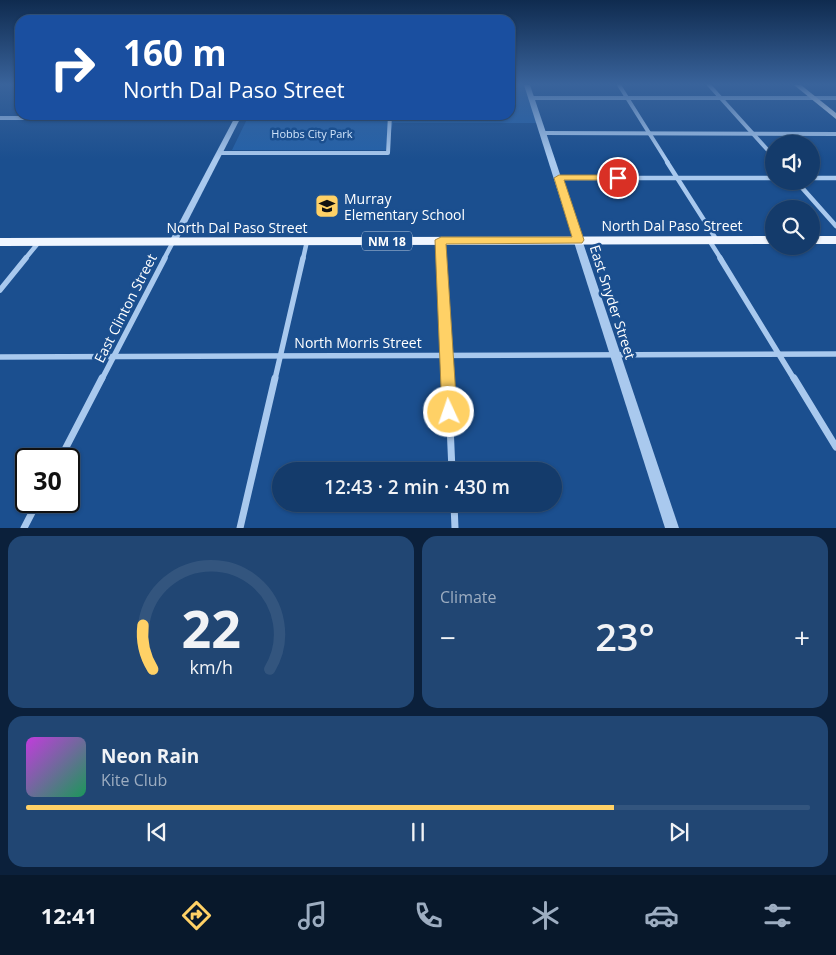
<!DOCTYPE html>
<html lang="en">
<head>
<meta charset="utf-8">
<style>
  body { margin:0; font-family:"Open Sans",sans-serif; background:#214673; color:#f1f3f6; height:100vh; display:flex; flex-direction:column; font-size:19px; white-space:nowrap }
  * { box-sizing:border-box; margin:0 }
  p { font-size:16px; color:#9dadc1 }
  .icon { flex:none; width:28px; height:28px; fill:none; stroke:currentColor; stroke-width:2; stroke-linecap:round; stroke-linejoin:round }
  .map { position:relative; height:528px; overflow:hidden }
  .details { display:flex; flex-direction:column; gap:8px; padding:8px; background:#0b203b; flex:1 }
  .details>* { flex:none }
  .banner { position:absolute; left:15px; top:15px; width:500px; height:105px; border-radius:15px; box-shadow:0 1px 4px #0004,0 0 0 1px #33557e; background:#1a4fa0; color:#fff; overflow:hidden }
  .fabs { position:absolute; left:765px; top:135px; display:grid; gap:10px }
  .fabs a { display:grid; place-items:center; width:55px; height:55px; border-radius:50%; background:#143b6b; box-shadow:0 1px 4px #0004,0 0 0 1px #33557e; font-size:25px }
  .speed { position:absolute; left:15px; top:448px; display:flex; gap:10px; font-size:25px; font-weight:700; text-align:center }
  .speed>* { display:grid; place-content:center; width:65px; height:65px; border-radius:50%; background:#143b6b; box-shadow:0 1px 4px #0004,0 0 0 1px #33557e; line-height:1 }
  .speed .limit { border:2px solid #111; border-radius:8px; background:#fff; color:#111 }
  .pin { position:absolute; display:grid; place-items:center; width:42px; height:42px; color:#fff; margin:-21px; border:2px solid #fff; border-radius:50%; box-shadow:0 1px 5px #0007 }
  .me { position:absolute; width:55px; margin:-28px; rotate:357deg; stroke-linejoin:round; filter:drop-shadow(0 0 4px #0008) }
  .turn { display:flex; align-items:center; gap:18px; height:105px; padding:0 25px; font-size:22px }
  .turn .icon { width:65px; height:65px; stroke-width:2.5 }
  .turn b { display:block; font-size:35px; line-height:42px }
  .big { font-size:38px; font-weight:600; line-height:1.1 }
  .details .card { flex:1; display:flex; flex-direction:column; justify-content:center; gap:8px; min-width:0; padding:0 18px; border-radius:15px; background:#214673 }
  .details .dial { align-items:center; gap:0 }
  .dial svg { height:130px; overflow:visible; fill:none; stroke:#33557e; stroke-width:7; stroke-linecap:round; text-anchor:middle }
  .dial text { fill:#f1f3f6; stroke:none }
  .song { display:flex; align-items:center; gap:15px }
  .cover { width:60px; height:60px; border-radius:8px; background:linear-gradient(135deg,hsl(290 70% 55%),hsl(150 70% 35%)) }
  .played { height:5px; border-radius:2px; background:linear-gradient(90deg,#ffd166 75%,#33557e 75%) }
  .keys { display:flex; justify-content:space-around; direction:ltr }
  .heat { display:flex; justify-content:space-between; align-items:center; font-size:28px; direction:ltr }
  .details .tiles { flex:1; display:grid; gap:8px; grid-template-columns:1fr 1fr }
  .card:last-child { grid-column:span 2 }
  .trip { position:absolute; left:272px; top:462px; width:290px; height:50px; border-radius:25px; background:#143b6b; box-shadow:0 1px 4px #0004,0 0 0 1px #33557e; font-weight:600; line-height:50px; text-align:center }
  .tab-bar { display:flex; height:80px; justify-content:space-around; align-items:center; background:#08182b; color:#9dadc1 }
  .tab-bar .icon { width:35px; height:35px }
  .tab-bar .on { color:#ffd166 }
  .tab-bar b { font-size:22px; color:#f1f3f6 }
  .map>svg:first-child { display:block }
  .green { fill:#2461a8 }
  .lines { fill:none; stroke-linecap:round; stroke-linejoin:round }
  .minor-far3 { stroke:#a9c9ee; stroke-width:4 }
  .minor-far2 { stroke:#a9c9ee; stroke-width:4.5 }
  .minor-far1 { stroke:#a9c9ee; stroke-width:5.5 }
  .minor { stroke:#a9c9ee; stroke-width:7 }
  .tertiary { fill:#a9c9ee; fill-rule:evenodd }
  .secondary { fill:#d6e6fa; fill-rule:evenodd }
  .primary { fill:#f0f6ff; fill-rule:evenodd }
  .route { fill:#ffd166; stroke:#a68842 }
  .labels { text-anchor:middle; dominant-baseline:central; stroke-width:5; stroke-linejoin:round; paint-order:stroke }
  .far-park-label { font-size:11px; fill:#cfe3fa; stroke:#1b4f8f }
  .shield { fill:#1b4f8f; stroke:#bbcadd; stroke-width:1 }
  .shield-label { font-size:12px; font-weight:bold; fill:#fff }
  .poi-label { font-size:14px; fill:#fff; stroke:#1b4f8f; text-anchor:start }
  .street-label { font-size:14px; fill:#fff; stroke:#1b4f8f }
</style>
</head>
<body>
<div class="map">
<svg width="836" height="528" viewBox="0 0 836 528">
  <rect width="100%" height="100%" fill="#1b4f8f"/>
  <polygon class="green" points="510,85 525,85 537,123 393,123 386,150 232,150 249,115 510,115"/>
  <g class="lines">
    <g class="minor-far3">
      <polyline points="619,85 668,163"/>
      <polyline points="709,85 774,157"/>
      <polyline points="531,98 836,98"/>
      <polyline points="67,115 120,118 150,115"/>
      <polyline points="0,118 26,118 40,115"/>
      <polyline points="544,133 836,134"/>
      <polyline points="219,153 388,153 390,115"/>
    </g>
    <g class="minor-far2">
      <polyline points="667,162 716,239"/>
      <polyline points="559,178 774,178"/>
      <polyline points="811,178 836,178"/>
      <polyline points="796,181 836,226"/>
      <polyline points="441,240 442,259"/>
      <polyline points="709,240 721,259"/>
      <polyline points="25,259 39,242"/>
      <polyline points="164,259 173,242"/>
      <polyline points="303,259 307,241"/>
    </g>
    <g class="minor-far1">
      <polyline points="442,258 448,379"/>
      <polyline points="720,258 794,379"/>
      <polyline points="0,290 26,258"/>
      <polyline points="0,357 836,354"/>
      <polyline points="102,379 165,258"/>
      <polyline points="275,379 303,258"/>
    </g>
    <g class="minor">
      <polyline points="448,378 452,471"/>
      <polyline points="794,378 836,447"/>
      <polyline points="60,459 102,378"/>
      <polyline points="454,504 455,528"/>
      <polyline points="24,528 38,501"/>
      <polyline points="240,528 275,378"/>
    </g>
    <g class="tertiary">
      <polygon points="524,85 530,85 679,528 665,528"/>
      <polygon points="236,115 242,115 177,242 173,245 170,244 169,242"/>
    </g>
    <polygon class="secondary" points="794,85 801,85 836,113 836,119"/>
    <g class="primary">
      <polygon points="774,236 774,244 0,246 0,238"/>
      <rect x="811" y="236" width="25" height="8"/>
    </g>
  </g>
  <linearGradient id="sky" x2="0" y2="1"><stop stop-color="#0f2b4f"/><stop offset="0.53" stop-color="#39639b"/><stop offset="1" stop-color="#39639b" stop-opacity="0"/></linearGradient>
  <rect width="836" height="159" fill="url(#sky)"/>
  <polygon class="route" points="559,175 618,175 623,178 618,180 564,180 584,240 582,243 446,244 457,412 454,417 449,420 444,417 442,412 435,240 441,237 572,237 554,178"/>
  <defs>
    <g id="school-square" transform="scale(1.25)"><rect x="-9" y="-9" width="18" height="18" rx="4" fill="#ffd166" stroke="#1b4f8f"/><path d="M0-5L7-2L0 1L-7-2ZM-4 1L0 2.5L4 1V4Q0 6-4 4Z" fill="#111"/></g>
  </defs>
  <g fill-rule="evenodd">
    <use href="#school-square" x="327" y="206"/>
  </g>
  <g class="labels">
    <g class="far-park-label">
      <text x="312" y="133">Hobbs City Park</text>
    </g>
    <rect class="shield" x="362" y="231.5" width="50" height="19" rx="4"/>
    <g class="shield-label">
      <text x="387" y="241">NM 18</text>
    </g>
    <g class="poi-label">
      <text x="344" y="198">Murray<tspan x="344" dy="16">Elementary School</tspan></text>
    </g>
    <g class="street-label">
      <text x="672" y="225">North Dal Paso Street</text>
      <text x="237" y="227">North Dal Paso Street</text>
      <text transform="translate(613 302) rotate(72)">East Snyder Street</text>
      <text transform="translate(125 308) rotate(-63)">East Clinton Street</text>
      <text x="358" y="342">North Morris Street</text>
    </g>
  </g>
</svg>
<div class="fabs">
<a><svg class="icon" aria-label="sound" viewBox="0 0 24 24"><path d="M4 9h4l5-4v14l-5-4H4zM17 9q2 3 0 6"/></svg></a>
<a><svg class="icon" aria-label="search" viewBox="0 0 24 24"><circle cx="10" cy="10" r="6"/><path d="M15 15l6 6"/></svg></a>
</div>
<div class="speed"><div class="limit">30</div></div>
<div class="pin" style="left:618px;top:178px;background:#d93025"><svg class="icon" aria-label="arrive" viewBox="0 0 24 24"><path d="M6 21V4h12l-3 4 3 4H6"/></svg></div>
<svg class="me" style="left:449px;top:412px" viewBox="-20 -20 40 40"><circle r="17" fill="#ffd166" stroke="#fff" stroke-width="3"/><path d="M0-11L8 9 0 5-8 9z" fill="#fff"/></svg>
<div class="trip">12:43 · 2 min · 430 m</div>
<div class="banner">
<div class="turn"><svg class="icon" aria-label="right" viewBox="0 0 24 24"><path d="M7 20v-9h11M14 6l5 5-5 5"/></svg><div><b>160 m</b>North Dal Paso Street</div></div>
</div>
</div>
<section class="details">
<div class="tiles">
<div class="card dial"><svg viewBox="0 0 100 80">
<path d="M14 69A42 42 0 1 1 86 69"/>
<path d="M14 69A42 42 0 0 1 8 42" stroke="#ffd166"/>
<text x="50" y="56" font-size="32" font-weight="700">22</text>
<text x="50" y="72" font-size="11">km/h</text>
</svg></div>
<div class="card"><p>Climate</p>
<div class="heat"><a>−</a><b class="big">23°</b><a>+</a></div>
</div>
<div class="card">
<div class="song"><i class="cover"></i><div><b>Neon Rain</b><p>Kite Club</p></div></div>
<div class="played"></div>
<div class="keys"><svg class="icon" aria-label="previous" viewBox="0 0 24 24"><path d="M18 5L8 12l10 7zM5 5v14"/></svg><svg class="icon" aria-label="pause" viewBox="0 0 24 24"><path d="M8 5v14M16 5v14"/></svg><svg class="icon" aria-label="next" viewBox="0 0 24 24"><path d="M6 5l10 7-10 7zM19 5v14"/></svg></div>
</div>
</div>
</section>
<nav class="tab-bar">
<b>12:41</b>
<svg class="icon on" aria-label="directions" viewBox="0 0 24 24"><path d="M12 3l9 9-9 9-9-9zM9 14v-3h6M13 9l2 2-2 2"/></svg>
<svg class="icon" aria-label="music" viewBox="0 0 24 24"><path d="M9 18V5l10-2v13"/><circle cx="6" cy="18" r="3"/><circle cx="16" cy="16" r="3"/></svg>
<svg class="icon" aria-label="phone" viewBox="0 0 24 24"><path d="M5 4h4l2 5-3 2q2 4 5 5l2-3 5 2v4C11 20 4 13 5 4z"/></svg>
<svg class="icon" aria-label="climate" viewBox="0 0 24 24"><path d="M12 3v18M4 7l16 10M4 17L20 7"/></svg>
<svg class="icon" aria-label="car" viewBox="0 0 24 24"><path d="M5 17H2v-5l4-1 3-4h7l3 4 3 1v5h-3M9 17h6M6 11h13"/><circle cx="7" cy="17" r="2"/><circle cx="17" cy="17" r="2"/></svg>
<svg class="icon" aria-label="filters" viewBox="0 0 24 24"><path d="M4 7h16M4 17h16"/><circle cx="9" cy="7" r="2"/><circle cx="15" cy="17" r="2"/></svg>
</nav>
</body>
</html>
